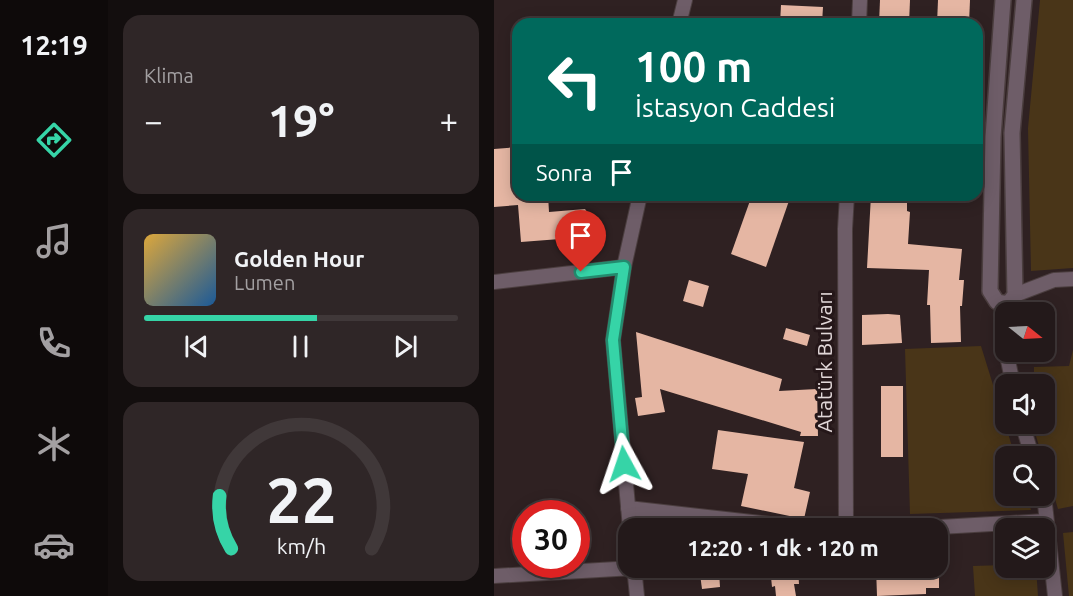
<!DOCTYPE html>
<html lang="tr">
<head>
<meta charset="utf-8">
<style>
  body { margin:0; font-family:Ubuntu,sans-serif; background:#2f2627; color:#f1f3f6; height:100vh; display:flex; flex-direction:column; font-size:22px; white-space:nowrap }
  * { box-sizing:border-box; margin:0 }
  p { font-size:20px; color:#a3a0a2 }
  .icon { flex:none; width:33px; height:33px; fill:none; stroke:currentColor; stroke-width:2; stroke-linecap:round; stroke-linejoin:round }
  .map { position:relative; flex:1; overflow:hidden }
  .side { display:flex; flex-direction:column; gap:15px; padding:15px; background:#130e0e; width:386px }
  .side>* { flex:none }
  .top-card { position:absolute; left:18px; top:18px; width:471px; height:183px; border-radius:18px; box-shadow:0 3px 15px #0003,0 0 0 2px #403839; background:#00695c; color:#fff; overflow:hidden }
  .needle { width:39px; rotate:108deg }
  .tools { position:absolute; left:501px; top:302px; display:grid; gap:12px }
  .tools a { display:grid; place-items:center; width:60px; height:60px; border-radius:12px; background:#23191a; box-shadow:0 3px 15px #0003,0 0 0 2px #403839; font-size:30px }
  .speed { position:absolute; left:18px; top:500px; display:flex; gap:12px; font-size:30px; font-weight:700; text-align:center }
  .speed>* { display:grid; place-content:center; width:78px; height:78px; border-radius:50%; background:#23191a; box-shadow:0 3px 15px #0003,0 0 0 2px #403839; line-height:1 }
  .speed .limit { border:9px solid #d22; background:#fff; color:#111 }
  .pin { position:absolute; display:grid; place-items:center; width:51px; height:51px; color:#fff; margin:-62px -26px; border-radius:50% 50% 50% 0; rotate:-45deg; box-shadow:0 0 6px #0007 }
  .pin .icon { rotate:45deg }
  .me { position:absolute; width:66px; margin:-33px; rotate:355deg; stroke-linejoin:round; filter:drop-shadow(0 0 4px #0008) }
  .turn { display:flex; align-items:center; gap:21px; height:126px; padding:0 24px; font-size:27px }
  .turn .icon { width:78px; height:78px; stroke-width:2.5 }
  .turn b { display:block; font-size:42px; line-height:51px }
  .then { display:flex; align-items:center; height:57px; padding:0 24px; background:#0003; gap:12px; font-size:22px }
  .big { font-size:45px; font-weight:700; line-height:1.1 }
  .side .tile { flex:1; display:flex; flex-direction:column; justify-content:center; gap:9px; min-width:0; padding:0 21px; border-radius:18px; background:#2f2627 }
  .side .dial { align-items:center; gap:0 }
  .dial svg { height:156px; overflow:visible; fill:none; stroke:#403839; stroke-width:7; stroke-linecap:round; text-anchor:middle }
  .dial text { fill:#f1f3f6; stroke:none }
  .song { display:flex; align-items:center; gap:18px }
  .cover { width:72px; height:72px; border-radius:9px; background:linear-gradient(135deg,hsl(40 70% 55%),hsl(210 70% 35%)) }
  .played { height:6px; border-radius:3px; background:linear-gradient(90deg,#36d4a7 55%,#403839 55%) }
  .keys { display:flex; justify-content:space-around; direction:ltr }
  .heat { display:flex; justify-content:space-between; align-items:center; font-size:33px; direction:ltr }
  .trip { position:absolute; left:124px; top:518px; width:330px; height:60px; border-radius:18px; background:#23191a; box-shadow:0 3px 15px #0003,0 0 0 2px #403839; font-weight:700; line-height:60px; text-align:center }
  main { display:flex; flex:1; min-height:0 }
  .tabs { display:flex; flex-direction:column; width:108px; justify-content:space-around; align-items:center; background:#0e0a0a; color:#a3a0a2 }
  .tabs .icon { width:42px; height:42px }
  .tabs .active { color:#36d4a7 }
  .tabs b { font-size:27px; color:#f1f3f6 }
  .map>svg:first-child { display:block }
  .green { fill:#493518 }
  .building { fill:#e5b6a3 }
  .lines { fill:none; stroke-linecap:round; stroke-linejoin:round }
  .minor-casing { stroke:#4b3e3f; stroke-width:16 }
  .tertiary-casing { stroke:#4b3e3f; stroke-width:18 }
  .minor { stroke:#6e5d68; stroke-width:14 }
  .tertiary { stroke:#6e5d68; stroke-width:15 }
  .route-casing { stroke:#238a6d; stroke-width:15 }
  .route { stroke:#36d4a7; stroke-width:10 }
  .labels { text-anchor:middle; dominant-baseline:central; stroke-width:6; stroke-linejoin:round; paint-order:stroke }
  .street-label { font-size:21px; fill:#e1d7d8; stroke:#251719 }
</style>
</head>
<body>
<main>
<nav class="tabs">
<b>12:19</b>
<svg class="icon active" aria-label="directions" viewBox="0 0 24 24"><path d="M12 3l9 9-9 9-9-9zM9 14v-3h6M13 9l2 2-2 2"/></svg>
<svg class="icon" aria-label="music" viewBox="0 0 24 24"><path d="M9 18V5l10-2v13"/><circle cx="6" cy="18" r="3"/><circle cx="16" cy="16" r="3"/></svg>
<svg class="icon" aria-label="phone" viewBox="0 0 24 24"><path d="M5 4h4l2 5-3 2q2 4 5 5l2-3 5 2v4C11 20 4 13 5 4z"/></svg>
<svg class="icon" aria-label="climate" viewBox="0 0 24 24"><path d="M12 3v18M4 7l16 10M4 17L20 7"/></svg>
<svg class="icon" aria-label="car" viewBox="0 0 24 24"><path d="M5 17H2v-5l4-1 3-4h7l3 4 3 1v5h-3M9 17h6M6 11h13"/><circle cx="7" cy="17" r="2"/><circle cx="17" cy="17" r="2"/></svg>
</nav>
<section class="side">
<div class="tile"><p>Klima</p>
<div class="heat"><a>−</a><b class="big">19°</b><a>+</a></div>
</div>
<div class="tile">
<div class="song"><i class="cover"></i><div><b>Golden Hour</b><p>Lumen</p></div></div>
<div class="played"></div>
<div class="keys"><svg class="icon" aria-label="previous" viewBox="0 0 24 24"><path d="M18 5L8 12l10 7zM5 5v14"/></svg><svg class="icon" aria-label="pause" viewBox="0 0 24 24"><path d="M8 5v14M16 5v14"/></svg><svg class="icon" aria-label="next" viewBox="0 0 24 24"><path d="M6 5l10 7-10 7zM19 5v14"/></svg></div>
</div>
<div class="tile dial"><svg viewBox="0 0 100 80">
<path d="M14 69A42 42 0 1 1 86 69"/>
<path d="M14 69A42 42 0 0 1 8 42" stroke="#36d4a7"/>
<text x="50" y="56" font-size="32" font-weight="700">22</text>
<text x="50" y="72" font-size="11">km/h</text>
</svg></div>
</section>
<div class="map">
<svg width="580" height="596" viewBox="0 0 580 596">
  <rect width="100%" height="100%" fill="#2f2122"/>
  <g class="green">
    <polygon points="546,0 579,0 580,268 537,271 534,128"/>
    <polygon points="487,346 521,456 512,456 512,495 533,495 537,510 416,514 411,349"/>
    <polygon points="579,350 579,506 564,509 551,465 550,456 548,456 542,436 541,423 550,423 550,384 540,384 540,367 575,366"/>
    <polygon points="579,532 579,596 575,596 569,533"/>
    <polygon points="511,565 512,567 542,567 544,596 481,596 479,566"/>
  </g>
  <g class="building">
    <polygon points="386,0 416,0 415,24 385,24"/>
    <polygon points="444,0 476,0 475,24 443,24"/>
    <polygon points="287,5 329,7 328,24 286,24"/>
    <polygon points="24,147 24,195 54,195 55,212 91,209 100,222 92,237 27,242 24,205 0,207 0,149"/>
    <polygon points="258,195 297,195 272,267 237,254"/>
    <polygon points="377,195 413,195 413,211 416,212 414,244 468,249 465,280 470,280 468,306 466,306 467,342 437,343 436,305 433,305 435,270 373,268"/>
    <polygon points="195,280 215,286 209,307 189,301"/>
    <polygon points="394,314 406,315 408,343 368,345 368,315"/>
    <polygon points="292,328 316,335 313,346 289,339"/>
    <polygon points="142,332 288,379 285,391 323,389 324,436 306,436 307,432 166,389 171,412 144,416 141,398 148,397"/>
    <rect x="387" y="386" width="22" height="71"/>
    <polygon points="224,430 310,442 300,488 316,492 310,519 247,506 254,474 218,469"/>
    <polygon points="276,567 304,567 305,584 300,584 302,596 282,596 281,586 278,587"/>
    <polygon points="382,567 403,567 403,580 428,580 428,567 445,567 445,588 432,588 432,594 383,596"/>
    <polygon points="225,572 226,587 208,589 206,574"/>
  </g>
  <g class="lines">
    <g class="minor-casing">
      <g id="minor">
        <polyline points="185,24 191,0"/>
        <polyline points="365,24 366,0"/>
        <polyline points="0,282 130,267"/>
        <polyline points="521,295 560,280 580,279"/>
        <polyline points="512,329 512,350"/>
        <polyline points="512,351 519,384"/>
        <polyline points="528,423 538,456"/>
        <polyline points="550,495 561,596"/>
        <polyline points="134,508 311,528"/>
        <polyline points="136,528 119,340 130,267 146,195"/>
        <polyline points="352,528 351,229 353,195"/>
        <polyline points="428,528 552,521"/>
        <polyline points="140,567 143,596"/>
        <polyline points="0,576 140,568"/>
      </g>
    </g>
    <g class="tertiary-casing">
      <polyline id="tertiary" points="509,0 499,137 496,291 503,302 514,304 521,295 518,133 530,0"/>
    </g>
    <use href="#minor" class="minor"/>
    <use href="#tertiary" class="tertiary"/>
  </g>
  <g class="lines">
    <g class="route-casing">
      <polyline id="route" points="87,272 130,267 119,340 130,464"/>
    </g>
    <use href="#route" class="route"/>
  </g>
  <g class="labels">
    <g class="street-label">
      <text transform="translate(330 362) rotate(-90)">Atatürk Bulvarı</text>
    </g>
  </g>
</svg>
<div class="tools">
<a><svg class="needle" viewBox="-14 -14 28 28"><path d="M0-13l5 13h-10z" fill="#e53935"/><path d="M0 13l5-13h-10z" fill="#a3a0a2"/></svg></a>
<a><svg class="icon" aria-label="sound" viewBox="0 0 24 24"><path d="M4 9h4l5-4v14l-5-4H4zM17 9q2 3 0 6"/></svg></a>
<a><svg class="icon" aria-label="search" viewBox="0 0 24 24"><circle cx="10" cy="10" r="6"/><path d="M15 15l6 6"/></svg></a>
<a><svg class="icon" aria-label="layers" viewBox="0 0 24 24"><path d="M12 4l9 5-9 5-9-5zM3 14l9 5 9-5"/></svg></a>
</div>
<div class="speed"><div class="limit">30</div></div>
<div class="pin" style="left:87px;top:272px;background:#d93025"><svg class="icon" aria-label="arrive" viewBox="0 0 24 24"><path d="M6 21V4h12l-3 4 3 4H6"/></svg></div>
<svg class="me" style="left:130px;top:464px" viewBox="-20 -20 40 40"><path d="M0-17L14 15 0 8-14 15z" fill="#36d4a7" stroke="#fff" stroke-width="4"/></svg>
<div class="trip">12:20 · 1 dk · 120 m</div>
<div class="top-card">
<div class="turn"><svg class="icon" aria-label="left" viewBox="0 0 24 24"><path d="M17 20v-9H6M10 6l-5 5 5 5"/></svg><div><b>100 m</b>İstasyon Caddesi</div></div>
<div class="then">Sonra<svg class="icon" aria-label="arrive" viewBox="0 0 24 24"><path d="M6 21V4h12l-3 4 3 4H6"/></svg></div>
</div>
</div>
</main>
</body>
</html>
